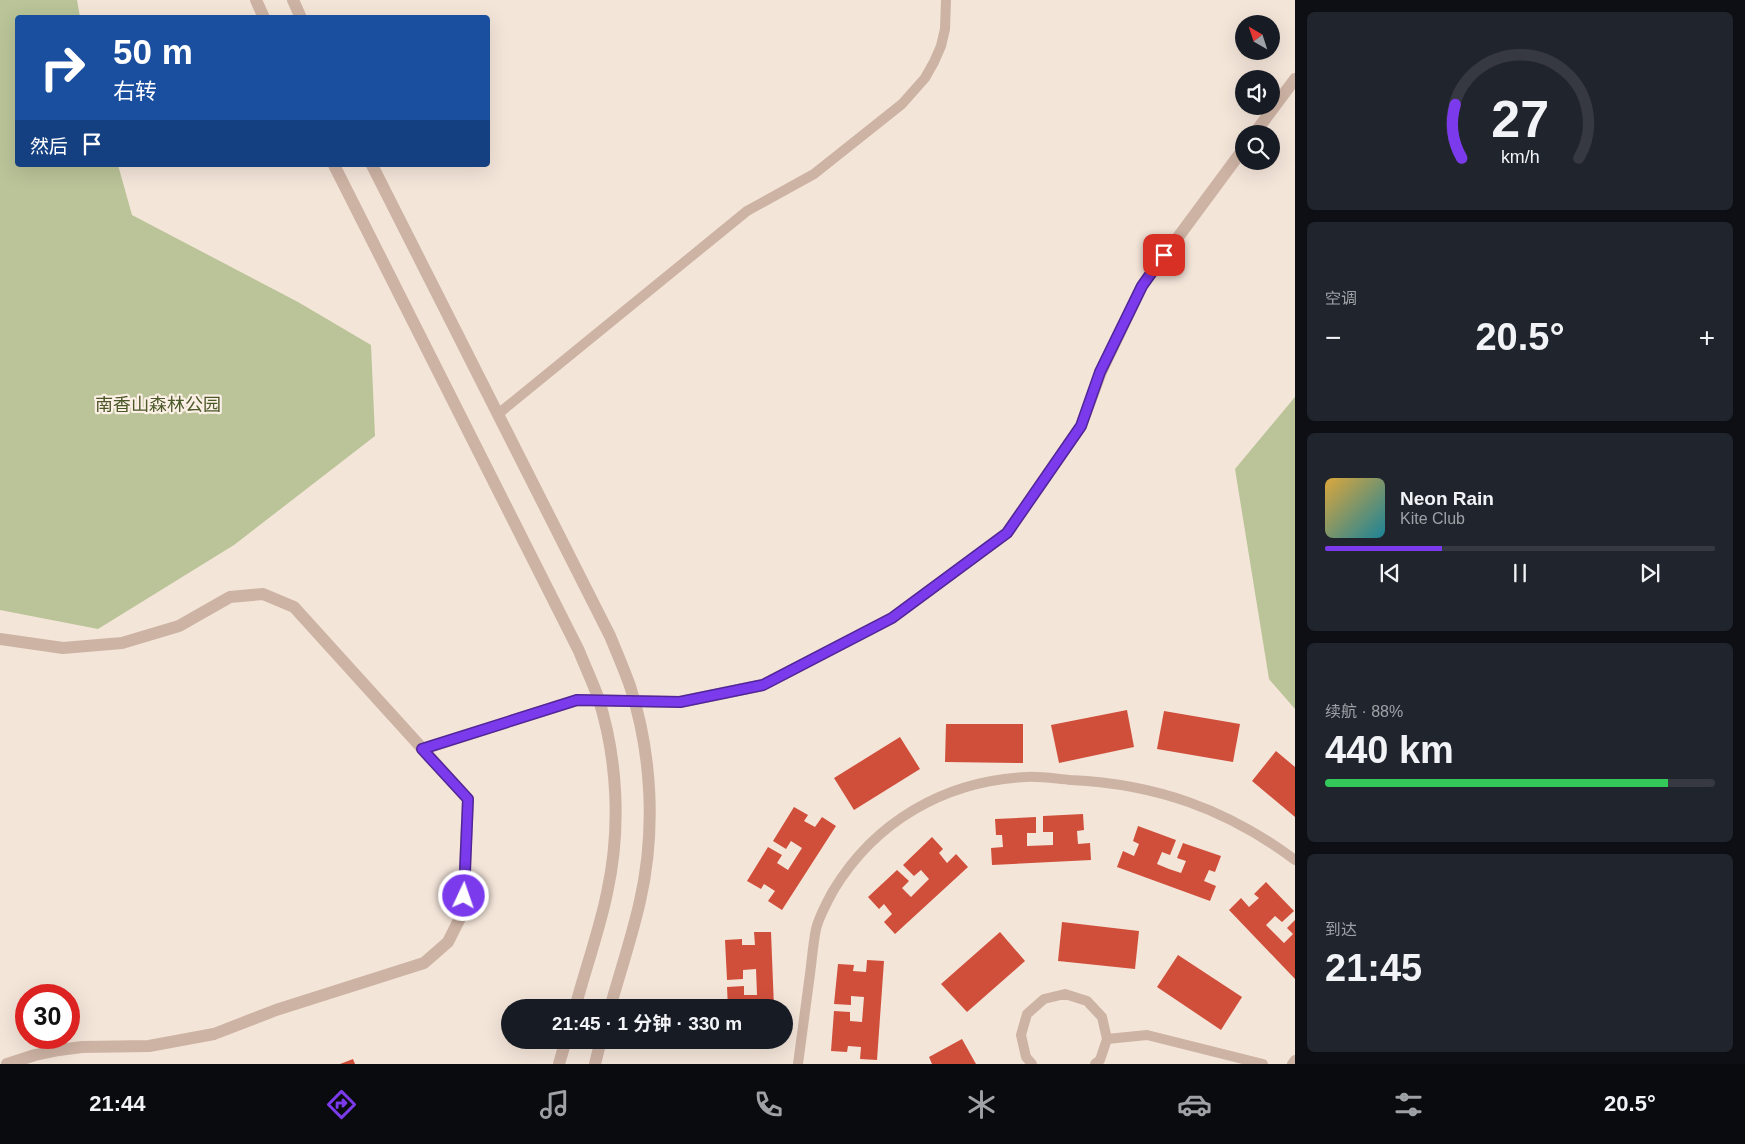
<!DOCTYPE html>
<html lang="zh">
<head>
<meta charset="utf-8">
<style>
  body { margin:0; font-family:Helvetica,"Noto Sans SC",sans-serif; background:#20242c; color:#f1f3f6; height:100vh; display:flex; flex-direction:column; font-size:19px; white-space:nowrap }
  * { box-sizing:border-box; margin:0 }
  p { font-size:16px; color:#9ea1a6 }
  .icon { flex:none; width:28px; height:28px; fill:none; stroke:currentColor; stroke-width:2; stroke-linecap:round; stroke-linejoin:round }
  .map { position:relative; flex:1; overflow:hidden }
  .sheet { display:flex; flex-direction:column; gap:12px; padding:12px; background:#0d0f14; width:450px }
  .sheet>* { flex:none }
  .hud { position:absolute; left:15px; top:15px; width:475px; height:152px; border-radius:5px; box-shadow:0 5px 20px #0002; background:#1a4fa0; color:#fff; overflow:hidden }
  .needle { width:32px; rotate:321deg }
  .tools { position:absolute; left:1235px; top:15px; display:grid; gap:10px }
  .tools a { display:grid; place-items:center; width:45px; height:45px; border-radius:50%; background:#171b24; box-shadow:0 5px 20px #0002; font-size:25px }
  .speed { position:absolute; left:15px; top:984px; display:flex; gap:10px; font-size:25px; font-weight:700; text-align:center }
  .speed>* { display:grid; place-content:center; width:65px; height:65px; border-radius:50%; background:#171b24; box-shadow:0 5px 20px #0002; line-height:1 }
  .speed .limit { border:8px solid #d22; background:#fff; color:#111 }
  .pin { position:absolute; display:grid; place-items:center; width:42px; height:42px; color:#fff; margin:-21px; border-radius:10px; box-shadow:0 2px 8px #0006 }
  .me { position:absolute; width:55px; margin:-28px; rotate:3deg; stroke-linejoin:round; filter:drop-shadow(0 0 4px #0008) }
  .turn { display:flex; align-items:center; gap:18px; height:105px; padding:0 15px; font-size:22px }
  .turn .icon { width:65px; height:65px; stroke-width:2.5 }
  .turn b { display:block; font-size:35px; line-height:42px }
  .then { display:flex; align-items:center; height:48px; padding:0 15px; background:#0003; gap:10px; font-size:19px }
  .big { font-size:38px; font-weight:700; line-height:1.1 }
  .sheet .widget { flex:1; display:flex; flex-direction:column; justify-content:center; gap:8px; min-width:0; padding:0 18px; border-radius:8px; background:#20242c }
  .sheet .dial { align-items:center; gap:0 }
  .dial svg { height:130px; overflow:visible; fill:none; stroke:#363941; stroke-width:7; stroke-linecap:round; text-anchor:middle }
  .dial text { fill:#f1f3f6; stroke:none }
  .song { display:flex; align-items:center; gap:15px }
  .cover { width:60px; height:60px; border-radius:8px; background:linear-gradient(135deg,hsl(40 70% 55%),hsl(190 70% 35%)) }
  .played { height:5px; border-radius:2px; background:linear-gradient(90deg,#7c3aed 30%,#363941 30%) }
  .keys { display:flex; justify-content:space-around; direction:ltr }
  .heat { display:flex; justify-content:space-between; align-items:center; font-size:28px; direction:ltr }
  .charge { height:8px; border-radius:4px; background:linear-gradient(90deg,#34c759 88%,#363941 0) }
  .trip { position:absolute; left:501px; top:999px; width:292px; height:50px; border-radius:25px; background:#171b24; box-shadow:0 5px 20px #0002; font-weight:700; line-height:50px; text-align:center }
  .tabs { display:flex; height:80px; justify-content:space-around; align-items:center; background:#090b0e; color:#9ea1a6 }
  .tabs .icon { width:35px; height:35px }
  .tabs .active { color:#7c3aed }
  .tabs b { font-size:22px; color:#f1f3f6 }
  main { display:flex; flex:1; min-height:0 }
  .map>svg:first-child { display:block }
  .green { fill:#bac498 }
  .building { fill:#d04f3b }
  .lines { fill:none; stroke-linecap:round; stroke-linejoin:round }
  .lane { stroke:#cdb3a4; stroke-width:10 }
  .street { stroke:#cdb3a4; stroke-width:12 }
  .street-bridge { stroke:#cdb3a4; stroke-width:12 }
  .route-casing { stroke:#51269a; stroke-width:12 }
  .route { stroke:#7c3aed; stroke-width:9 }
  .labels { text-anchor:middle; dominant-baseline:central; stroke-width:4.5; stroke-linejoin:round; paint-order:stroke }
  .park-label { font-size:18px; fill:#4b5828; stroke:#fbefe6 }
</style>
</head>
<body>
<main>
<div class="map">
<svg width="1295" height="1064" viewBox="0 0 1295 1064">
  <rect width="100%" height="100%" fill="#f4e5d9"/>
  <g class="green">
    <polygon points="0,0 77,0 80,17 18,18 18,165 118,165 132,215 298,302 371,345 375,436 234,545 98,629 0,610"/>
    <polygon points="1295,397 1295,709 1269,679 1235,469"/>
  </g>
  <g class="building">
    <polygon points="1127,710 1134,747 1059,763 1051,725"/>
    <polygon points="1164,711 1240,724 1233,762 1157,749"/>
    <polygon points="946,724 1023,724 1023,763 945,762"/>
    <polygon points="900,737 920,769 854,810 834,778"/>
    <polygon points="1276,751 1295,767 1295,817 1252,781"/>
    <polygon points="794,807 808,815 804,821 815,827 822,817 836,826 782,910 768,901 775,891 764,884 761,889 747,881 768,847 782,855 777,863 788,870 802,848 791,841 786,849 773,841"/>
    <polygon points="1083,814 1084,830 1077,831 1078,844 1090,843 1091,860 992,865 991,848 1003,847 1002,835 996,835 995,819 1036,817 1036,833 1027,833 1027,846 1053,845 1053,832 1043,832 1043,816"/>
    <polygon points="1138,826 1176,840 1170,855 1162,852 1157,864 1169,869 1181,873 1186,861 1177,858 1183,843 1221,856 1215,872 1209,870 1204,881 1216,886 1210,901 1117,867 1123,851 1134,856 1139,844 1133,841"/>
    <polygon points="932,837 943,849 939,853 947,863 956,854 968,867 895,934 884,922 892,914 884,904 879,909 868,897 897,870 909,881 902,888 911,897 929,879 921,870 914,876 903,865"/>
    <polygon points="1266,882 1294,911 1282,922 1275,916 1266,925 1284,943 1293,934 1287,928 1295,920 1295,979 1229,910 1241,898 1249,907 1259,898 1254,894"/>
    <polygon points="1062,922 1139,931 1135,969 1058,961"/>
    <polygon points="754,932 771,932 774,1008 728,1008 727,987 744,986 744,995 757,995 756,969 743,970 743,979 727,980 725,940 742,939 742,945 755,945"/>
    <polygon points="1000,932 1025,961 967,1012 941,984"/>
    <polygon points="1178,955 1242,997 1221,1030 1157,987"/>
    <polygon points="867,960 884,961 877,1060 860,1059 861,1047 848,1046 847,1052 831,1051 834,1011 850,1012 850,1021 862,1022 864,997 851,996 851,1005 834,1004 838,964 854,965 853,971 866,972"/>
    <polygon points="962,1039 976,1064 932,1064 929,1057"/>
    <polygon points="353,1059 355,1064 340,1064"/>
  </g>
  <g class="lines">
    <g class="lane">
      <polyline points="498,414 747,211 814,174 902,104 925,78 934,62 941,46 945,29 946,0"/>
      <polyline points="1107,1039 1147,1035 1263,1064"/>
      <path d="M798 1064C802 1034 806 1004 810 974 812 959 813 944 816 929 819 917 827 902 833 891 875 821 945 781 1026 777 1041 776 1057 779 1071 780 1156 784 1227 809 1295 860"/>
      <polyline points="1032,1064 1026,1057 1021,1035 1027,1014 1044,999 1065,994 1087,1001 1102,1017 1107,1039 1100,1060 1095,1064"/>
      <polyline points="1292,1064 1295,1060"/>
    </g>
    <g class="street">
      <polyline points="256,0 264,18"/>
      <polyline points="293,0 301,18"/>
      <polyline points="1254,134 1295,79"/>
      <polyline points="0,639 63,648 122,643 179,626 230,597 263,594 294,607 468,799 463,912 448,942 424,963 276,1010 214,1034 149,1046 82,1047 59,1050 35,1055 7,1064"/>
      <polyline points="422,749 577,700 680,702 763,685 892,618 1007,533 1081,426 1101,372 1142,286 1244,148"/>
      <polyline points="559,1064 566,1040"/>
      <polyline points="595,1064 601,1040"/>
    </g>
    <g class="street-bridge">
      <path d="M334 165 579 651C585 666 592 681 598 697 618 759 621 830 607 893 599 932 585 970 575 1008"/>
      <path d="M372 165 610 636C617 653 624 669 630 686 652 754 656 831 640 901 632 937 620 972 610 1008"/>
    </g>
  </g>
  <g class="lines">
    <g class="route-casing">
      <polyline id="route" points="464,896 468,799 422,749 577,700 680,702 763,685 892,618 1007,533 1081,426 1100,372 1142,286 1164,255"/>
    </g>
    <use href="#route" class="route"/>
  </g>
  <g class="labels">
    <g class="park-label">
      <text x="158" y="405">南香山森林公园</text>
    </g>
  </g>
</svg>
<div class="tools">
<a><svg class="needle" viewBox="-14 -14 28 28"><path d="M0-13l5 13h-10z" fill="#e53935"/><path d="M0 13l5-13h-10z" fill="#9ea1a6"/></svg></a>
<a><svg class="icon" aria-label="sound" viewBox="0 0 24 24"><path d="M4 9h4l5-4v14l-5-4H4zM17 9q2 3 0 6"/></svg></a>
<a><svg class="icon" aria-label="search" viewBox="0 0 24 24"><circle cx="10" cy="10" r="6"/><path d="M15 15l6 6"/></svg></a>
</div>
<div class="speed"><div class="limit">30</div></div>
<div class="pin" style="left:1164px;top:255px;background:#d93025"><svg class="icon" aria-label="arrive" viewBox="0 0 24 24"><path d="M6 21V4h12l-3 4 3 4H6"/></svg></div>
<svg class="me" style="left:464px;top:896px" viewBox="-20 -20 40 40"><circle r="17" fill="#7c3aed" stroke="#fff" stroke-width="3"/><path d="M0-11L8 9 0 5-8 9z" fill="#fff"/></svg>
<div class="trip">21:45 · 1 分钟 · 330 m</div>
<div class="hud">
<div class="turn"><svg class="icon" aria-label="right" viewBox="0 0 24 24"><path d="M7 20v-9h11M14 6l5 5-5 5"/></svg><div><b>50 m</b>右转</div></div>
<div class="then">然后<svg class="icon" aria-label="arrive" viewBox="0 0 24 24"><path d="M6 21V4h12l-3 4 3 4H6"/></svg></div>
</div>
</div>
<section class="sheet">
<div class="widget dial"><svg viewBox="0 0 100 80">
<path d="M14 69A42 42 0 1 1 86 69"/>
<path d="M14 69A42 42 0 0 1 10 36" stroke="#7c3aed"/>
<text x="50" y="56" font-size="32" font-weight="700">27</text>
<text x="50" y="72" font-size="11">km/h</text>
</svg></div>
<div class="widget"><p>空调</p>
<div class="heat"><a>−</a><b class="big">20.5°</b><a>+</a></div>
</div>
<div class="widget">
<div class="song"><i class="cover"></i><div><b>Neon Rain</b><p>Kite Club</p></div></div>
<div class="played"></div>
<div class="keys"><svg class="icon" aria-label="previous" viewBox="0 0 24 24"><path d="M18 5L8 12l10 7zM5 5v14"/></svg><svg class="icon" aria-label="pause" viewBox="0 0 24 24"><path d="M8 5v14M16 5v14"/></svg><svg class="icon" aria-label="next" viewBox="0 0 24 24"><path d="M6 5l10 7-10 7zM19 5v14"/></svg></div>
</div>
<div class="widget"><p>续航 · 88%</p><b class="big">440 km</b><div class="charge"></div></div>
<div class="widget"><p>到达</p><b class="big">21:45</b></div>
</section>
</main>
<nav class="tabs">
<b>21:44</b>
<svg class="icon active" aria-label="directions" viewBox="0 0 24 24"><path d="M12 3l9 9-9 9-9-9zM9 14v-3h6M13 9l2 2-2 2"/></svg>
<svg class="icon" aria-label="music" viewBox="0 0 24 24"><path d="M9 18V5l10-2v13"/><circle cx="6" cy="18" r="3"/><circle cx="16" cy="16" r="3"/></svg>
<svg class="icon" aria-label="phone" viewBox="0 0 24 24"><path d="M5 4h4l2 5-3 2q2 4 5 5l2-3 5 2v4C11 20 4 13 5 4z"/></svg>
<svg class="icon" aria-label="climate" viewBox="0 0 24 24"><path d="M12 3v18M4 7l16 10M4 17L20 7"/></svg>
<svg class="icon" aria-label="car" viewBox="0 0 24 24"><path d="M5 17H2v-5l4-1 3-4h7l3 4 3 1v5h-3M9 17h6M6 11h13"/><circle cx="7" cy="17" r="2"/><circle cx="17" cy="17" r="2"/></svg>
<svg class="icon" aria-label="filters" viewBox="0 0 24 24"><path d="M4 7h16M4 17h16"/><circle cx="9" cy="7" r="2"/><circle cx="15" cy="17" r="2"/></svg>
<b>20.5°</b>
</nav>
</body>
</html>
